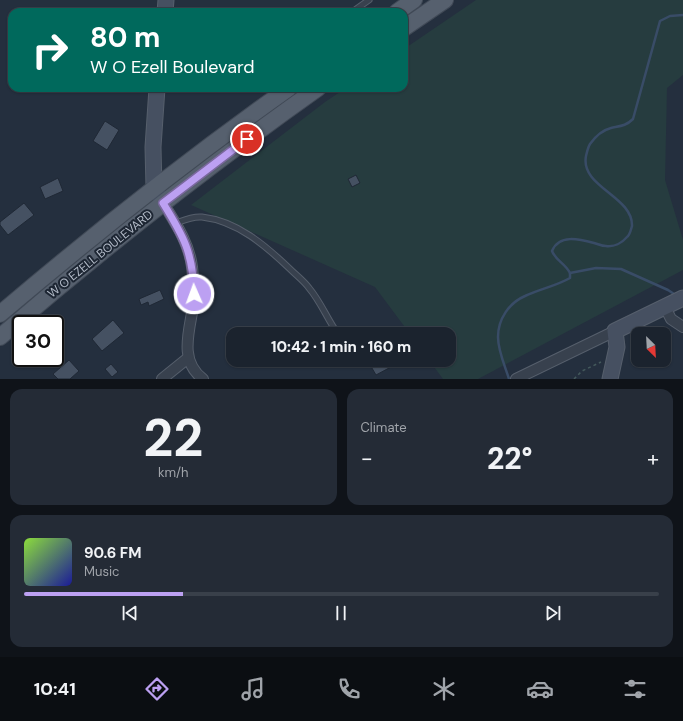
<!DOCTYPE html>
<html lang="en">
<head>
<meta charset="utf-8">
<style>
  body { margin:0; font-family:"DM Sans",sans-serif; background:#242b36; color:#f1f3f6; height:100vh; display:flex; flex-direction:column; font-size:15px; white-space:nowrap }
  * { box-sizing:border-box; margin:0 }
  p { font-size:13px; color:#a0a4aa }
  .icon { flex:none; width:22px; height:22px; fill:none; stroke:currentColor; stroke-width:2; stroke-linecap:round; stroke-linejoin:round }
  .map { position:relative; height:379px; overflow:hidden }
  .details { display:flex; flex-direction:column; gap:10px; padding:10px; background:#0f1319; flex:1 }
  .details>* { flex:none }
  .banner { position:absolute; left:8px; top:8px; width:400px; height:84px; border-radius:12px; box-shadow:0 1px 3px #0004,0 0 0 1px #39404a; background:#00695c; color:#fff; overflow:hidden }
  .needle { width:26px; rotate:156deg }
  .controls { position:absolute; left:631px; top:327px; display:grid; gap:8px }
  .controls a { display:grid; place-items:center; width:40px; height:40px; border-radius:8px; background:#1b232e; box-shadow:0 1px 3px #0004,0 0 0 1px #39404a; font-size:20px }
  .speed { position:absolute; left:12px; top:315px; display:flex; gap:8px; font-size:20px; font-weight:700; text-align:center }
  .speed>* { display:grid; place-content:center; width:52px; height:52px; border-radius:50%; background:#1b232e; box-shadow:0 1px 3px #0004,0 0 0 1px #39404a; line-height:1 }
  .speed .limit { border:2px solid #111; border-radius:6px; background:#fff; color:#111 }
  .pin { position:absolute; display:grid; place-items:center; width:34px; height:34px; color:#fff; margin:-17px; border:2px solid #fff; border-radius:50%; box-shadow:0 1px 4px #0007 }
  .me { position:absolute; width:44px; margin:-22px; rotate:358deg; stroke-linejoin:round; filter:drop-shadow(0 0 3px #0008) }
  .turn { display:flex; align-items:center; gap:14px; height:84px; padding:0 16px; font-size:18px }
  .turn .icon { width:52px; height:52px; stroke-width:2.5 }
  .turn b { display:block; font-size:28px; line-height:34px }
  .big { font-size:30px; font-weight:800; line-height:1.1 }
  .details .widget { flex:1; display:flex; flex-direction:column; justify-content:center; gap:6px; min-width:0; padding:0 14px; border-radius:12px; background:#242b36 }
  .details .dial { align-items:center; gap:0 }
  .dial b { font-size:52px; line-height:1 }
  .song { display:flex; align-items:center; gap:12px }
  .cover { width:48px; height:48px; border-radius:6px; background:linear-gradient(135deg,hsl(90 70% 55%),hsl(240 70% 35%)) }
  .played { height:4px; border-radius:2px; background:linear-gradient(90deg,#bca0f2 25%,#39404a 25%) }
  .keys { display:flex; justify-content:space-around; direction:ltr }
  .heat { display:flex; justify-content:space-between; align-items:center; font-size:22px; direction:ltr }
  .details .tiles { flex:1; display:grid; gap:10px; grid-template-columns:1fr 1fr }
  .widget:last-child { grid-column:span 2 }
  .trip { position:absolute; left:226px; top:327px; width:230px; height:40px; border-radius:12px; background:#1b232e; box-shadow:0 1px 3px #0004,0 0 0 1px #39404a; font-weight:800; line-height:40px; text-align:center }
  .menu { display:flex; height:64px; justify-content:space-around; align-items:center; background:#0b0e12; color:#a0a4aa }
  .menu .icon { width:28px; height:28px }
  .menu .on { color:#bca0f2 }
  .menu b { font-size:18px; color:#f1f3f6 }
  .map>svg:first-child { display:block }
  .green { fill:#263c3f }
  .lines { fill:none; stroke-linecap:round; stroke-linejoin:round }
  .stream { stroke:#394c67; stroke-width:2.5 }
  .building { fill:#455162; stroke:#1f2835 }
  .lane-casing { stroke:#565f6c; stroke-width:7 }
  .street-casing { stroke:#565f6c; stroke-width:12 }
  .secondary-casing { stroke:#565f6c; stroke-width:17 }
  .primary-casing { stroke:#414a57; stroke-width:18 }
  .path { stroke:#44595c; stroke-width:1.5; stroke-dasharray:3 3; stroke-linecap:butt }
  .lane { stroke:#38414e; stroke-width:5 }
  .street { stroke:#38414e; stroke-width:10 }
  .secondary { stroke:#465061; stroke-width:15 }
  .primary { stroke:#56606e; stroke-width:16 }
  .route-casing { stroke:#7a689d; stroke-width:10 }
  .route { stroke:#bca0f2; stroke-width:7 }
  .labels { text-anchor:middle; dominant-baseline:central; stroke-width:4; stroke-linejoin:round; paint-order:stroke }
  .street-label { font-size:12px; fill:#b4bcc9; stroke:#1d2633 }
</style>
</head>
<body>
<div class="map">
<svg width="683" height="379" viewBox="0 0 683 379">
  <rect width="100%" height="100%" fill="#242f3e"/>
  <polygon class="green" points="476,0 683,0 683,75 667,88 665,180 683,240 683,270 478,379 443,379 429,360 449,360 449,334 410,334 375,287 191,205 325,102 346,88 404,88 404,49"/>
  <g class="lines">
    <g class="stream">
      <path d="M570 273C565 263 556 261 552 251 559 234 579 239 594 243 598 244 602 246 606 246 614 247 622 243 627 237 630 235 631 229 632 226 633 196 580 187 586 156 587 152 588 147 590 144 595 137 603 130 611 128 620 126 626 126 633 119L660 21 670 16 683 15"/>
      <polyline points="570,273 596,268 621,269 668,290 677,296"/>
      <path d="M509 379C505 366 498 351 498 337 498 319 509 303 525 296 540 289 556 286 570 278V273"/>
    </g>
  </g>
  <g class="building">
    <polygon points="105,121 119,130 107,150 93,141"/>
    <polygon points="356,175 360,183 352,187 348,179"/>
    <polygon points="58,178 63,191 45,199 40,187"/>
    <polygon points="24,203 34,215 8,235 0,225 0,222"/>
    <polygon points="160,290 164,299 149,306 148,302 141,305 139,299"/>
    <polygon points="113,320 124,333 102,351 92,339"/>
    <polygon points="69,360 79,371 70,379 58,379 53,374"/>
    <polygon points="374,360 404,360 376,375 369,363"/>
    <polygon points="111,364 118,372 112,377 105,369"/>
  </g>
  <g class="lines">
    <g class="lane-casing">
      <g id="lane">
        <polyline points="352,12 369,0"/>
        <path d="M176 223C184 220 193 216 202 217 237 221 265 245 290 269 296 275 304 281 309 288 321 302 327 319 338 334"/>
      </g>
    </g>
    <g class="street-casing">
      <g id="street">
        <path d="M163 203C176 224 189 243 192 267 194 281 194 294 193 307 189 332 179 361 203 379"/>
        <polyline points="665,307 671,319 683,327"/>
        <polyline points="162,379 188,358"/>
        <polyline points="516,379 615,331"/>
      </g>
    </g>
    <g class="secondary-casing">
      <g id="secondary">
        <polyline points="165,12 166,0"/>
        <polyline points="157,88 153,147 154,188 160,197"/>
        <polyline points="610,379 617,347 615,331 683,298"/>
      </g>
    </g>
    <g class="primary-casing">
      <g id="primary">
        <polyline points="397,12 414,0"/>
        <polyline points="404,28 445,0"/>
        <path d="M0 314C93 235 189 159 289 88"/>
        <path d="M0 337C102 249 208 166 318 88"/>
      </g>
    </g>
    <polyline class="path" points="574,379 582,371 601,362"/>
    <use href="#lane" class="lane"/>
    <use href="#street" class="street"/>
    <use href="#secondary" class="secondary"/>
    <use href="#primary" class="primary"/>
  </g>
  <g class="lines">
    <g class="route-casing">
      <path id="route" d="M194 294C193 253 184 237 163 203L247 139"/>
    </g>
    <use href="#route" class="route"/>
  </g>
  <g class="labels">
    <g class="street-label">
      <text transform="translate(100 254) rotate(-39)">W O EZELL BOULEVARD</text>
    </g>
  </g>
</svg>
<div class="controls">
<a><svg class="needle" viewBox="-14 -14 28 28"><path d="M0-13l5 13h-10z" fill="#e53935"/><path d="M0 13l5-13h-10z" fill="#a0a4aa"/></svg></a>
</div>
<div class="speed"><div class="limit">30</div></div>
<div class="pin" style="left:247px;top:139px;background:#d93025"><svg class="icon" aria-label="arrive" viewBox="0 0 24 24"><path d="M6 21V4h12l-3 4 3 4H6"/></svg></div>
<svg class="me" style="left:194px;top:294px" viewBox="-20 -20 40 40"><circle r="17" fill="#bca0f2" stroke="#fff" stroke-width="3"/><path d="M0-11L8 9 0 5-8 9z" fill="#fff"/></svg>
<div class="trip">10:42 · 1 min · 160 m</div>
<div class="banner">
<div class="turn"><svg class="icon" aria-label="right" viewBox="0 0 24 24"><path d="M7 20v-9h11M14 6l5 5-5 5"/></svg><div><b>80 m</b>W O Ezell Boulevard</div></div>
</div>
</div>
<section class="details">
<div class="tiles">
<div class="widget dial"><b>22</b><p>km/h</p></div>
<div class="widget"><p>Climate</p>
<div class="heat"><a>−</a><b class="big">22°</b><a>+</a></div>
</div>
<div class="widget">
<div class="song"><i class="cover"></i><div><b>90.6 FM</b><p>Music</p></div></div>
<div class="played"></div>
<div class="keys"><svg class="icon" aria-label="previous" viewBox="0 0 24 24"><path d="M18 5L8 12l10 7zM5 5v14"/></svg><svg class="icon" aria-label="pause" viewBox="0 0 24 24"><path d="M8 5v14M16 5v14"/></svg><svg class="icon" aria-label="next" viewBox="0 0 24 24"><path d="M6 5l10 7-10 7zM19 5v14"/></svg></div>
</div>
</div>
</section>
<nav class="menu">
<b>10:41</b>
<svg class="icon on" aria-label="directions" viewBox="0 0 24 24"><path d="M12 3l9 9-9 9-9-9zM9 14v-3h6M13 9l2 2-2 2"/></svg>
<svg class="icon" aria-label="music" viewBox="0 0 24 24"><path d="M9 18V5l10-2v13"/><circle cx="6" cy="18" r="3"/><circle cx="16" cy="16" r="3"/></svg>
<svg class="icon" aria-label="phone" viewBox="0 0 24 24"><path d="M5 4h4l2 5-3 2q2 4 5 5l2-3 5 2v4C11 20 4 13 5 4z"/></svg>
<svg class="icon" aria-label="climate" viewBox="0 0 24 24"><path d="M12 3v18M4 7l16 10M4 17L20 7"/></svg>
<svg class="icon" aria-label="car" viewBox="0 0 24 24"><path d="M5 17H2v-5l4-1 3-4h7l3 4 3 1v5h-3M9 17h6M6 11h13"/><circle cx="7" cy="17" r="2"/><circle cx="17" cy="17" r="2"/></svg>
<svg class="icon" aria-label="filters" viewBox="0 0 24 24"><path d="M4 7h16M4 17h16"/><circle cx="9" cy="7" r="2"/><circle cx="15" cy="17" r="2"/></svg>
</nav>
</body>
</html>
